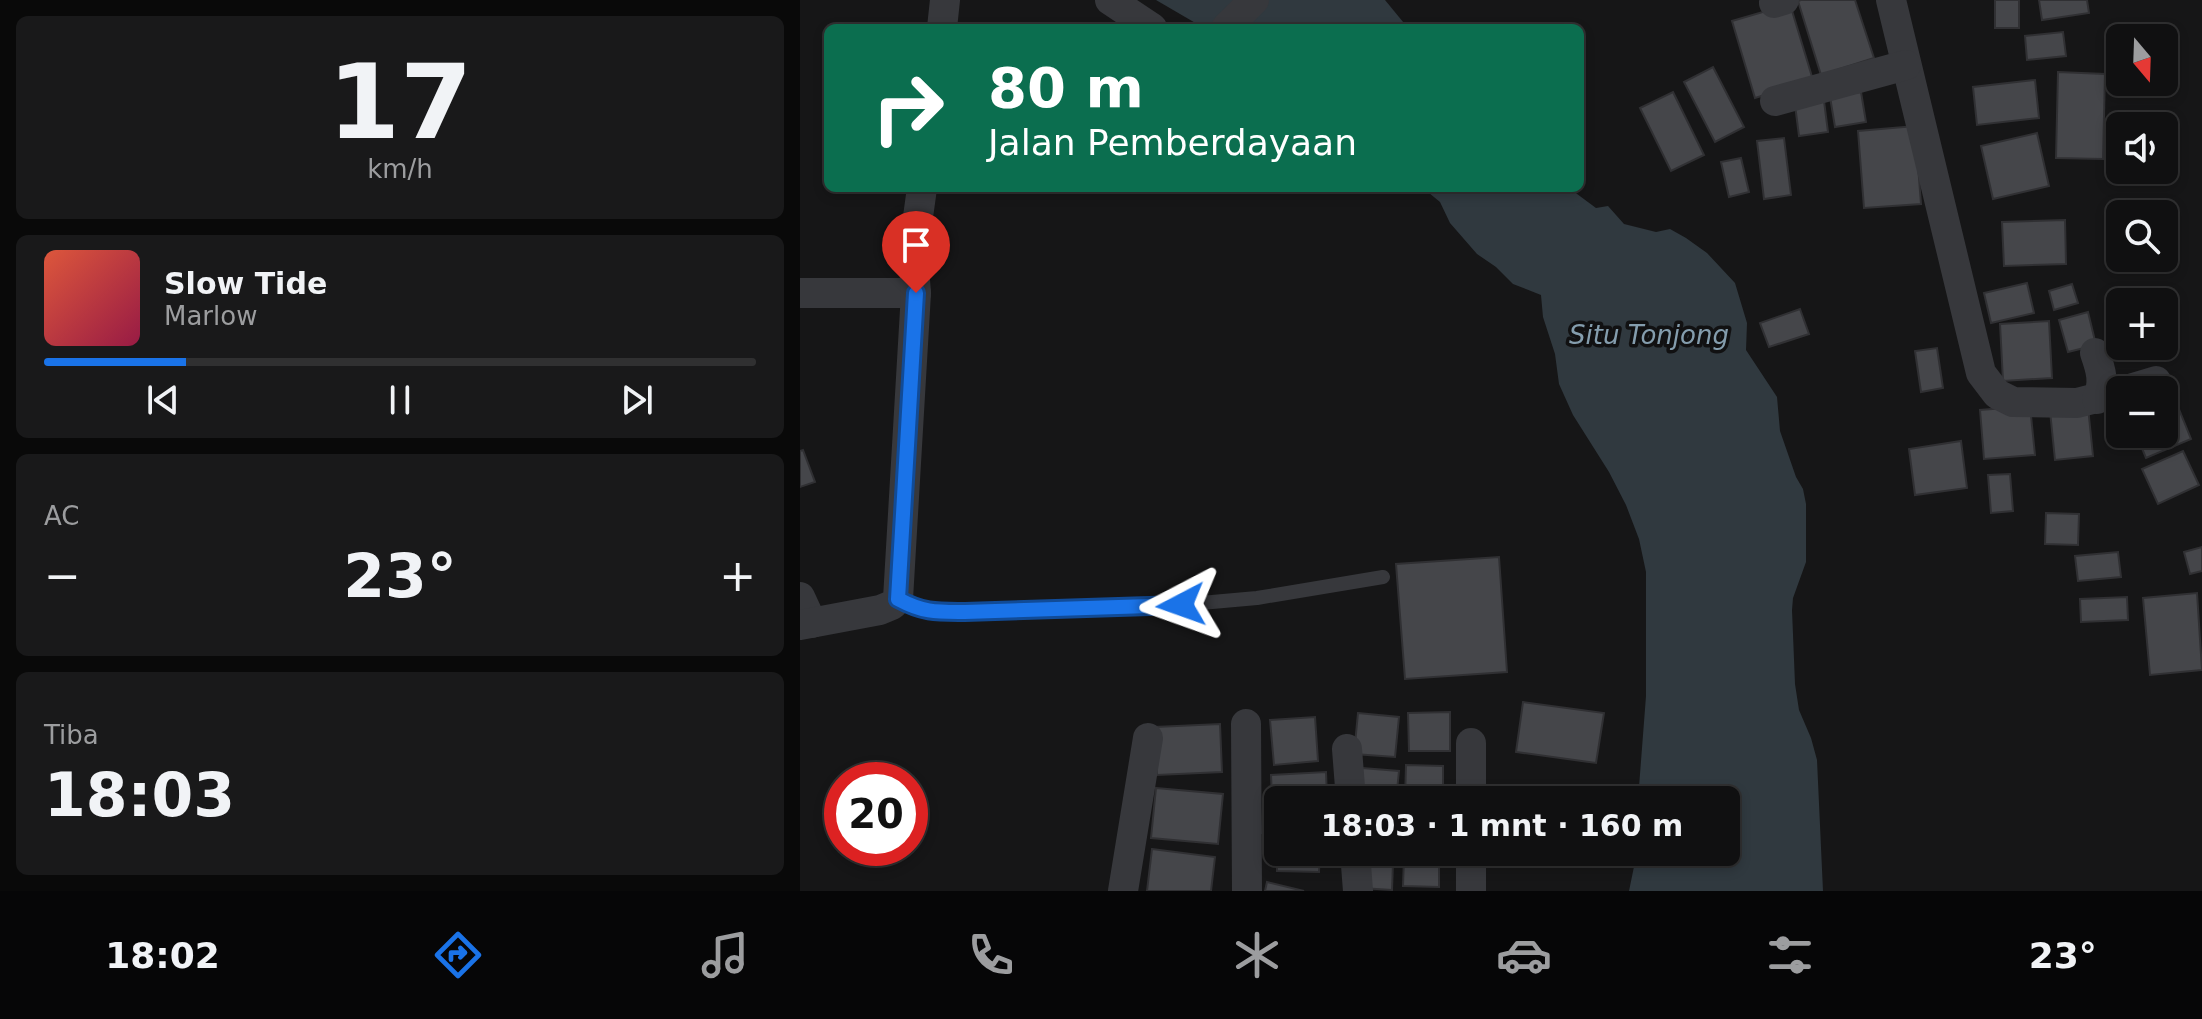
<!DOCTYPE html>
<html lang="id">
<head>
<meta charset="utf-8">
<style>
  body { margin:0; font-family:"DejaVu Sans",sans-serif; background:#19191a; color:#f1f3f6; height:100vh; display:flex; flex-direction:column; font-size:30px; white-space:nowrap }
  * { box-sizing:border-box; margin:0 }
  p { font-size:26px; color:#9c9d9f }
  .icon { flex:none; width:44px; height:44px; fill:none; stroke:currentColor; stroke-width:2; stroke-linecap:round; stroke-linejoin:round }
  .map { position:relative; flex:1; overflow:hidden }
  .details { display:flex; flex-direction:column; gap:16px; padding:16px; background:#090909; width:800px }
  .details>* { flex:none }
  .guide { position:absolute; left:24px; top:24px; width:760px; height:168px; border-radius:12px; box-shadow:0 4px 12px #0003,0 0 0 2px #303031; background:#0b6e4f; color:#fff; overflow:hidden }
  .needle { width:52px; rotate:161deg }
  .controls { position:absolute; left:1306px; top:24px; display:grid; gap:16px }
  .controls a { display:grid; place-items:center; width:72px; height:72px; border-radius:12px; background:#101011; box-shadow:0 4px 12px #0003,0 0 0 2px #303031; font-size:40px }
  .speed { position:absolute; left:24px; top:762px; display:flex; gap:16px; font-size:40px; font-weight:700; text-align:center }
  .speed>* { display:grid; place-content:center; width:104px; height:104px; border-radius:50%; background:#101011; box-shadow:0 4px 12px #0003,0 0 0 2px #303031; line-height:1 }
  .speed .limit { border:12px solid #d22; background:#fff; color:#111 }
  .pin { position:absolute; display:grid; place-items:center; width:68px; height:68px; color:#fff; margin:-82px -34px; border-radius:50% 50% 50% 0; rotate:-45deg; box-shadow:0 0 8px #0007 }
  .pin .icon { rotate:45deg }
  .me { position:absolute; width:88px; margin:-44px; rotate:266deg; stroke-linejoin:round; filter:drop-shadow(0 0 6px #0008) }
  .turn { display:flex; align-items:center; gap:28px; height:168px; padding:0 32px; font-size:36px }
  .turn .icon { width:104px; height:104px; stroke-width:2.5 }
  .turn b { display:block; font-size:56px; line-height:68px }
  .big { font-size:60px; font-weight:700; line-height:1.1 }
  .details .tile { flex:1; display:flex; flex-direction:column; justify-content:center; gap:12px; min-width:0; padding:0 28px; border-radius:12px; background:#19191a }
  .details .dial { align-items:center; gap:0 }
  .dial b { font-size:104px; line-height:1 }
  .song { display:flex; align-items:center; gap:24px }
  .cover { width:96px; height:96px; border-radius:12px; background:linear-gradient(135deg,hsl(10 70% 55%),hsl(340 70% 35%)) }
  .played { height:8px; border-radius:4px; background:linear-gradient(90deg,#1a73e8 20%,#303031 20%) }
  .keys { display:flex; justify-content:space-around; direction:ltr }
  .heat { display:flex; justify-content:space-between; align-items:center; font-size:44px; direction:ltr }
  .trip { position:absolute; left:464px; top:786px; width:476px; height:80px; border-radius:12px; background:#101011; box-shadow:0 4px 12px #0003,0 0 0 2px #303031; font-weight:700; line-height:80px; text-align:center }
  .dock { display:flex; height:128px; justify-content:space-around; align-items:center; background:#060607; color:#9c9d9f }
  .dock .icon { width:56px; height:56px }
  .dock .active { color:#1a73e8 }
  .dock b { font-size:36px; color:#f1f3f6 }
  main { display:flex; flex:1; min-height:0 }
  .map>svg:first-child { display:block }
  .water { fill:#30393f }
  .building { fill:#45464a; stroke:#303033; stroke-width:2 }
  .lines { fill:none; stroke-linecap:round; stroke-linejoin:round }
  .lane { stroke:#37383c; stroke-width:14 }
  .street { stroke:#37383c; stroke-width:30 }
  .route-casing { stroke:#114b97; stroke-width:20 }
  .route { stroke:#1a73e8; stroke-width:14 }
  .labels { text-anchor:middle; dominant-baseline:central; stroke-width:7; stroke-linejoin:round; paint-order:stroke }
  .water-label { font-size:26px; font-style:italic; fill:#849dad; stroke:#111112 }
</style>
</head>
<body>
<main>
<section class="details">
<div class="tile dial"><b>17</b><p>km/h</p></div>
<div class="tile">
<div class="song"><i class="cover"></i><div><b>Slow Tide</b><p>Marlow</p></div></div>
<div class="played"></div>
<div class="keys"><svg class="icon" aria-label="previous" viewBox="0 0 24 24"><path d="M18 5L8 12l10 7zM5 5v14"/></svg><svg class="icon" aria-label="pause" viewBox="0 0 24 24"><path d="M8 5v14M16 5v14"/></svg><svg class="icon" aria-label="next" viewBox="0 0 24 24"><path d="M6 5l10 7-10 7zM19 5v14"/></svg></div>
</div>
<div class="tile"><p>AC</p>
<div class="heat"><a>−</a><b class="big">23°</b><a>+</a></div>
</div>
<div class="tile"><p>Tiba</p><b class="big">18:03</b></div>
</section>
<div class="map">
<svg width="1402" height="891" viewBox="0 0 1402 891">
  <rect width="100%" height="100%" fill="#161617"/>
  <g class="water">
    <polygon points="356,0 585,0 608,28 404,28"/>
    <polygon points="623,188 769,188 796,208 808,206 824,224 856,232 870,229 886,238 907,253 935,283 947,323 946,350 977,397 980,431 996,477 1003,489 1006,504 1006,562 993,598 992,610 995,684 999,710 1011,738 1017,760 1023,891 829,891 837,852 926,852 926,800 838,800 846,696 846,572 839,539 826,505 809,472 773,415 759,384 755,354 743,317 741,295 713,284 696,267 677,254 650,223 640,202"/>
  </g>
  <g class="building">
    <polygon points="1001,0 1055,0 1074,58 1021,75 998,1"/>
    <rect x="1195" y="0" width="24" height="28"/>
    <polygon points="1239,0 1287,0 1289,13 1242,20"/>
    <polygon points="990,4 1013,80 955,98 932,21"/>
    <polygon points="1263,32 1266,56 1227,60 1225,36"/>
    <polygon points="913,67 944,127 915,142 884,82"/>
    <polygon points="1258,72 1305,74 1303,159 1256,158"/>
    <polygon points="1235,80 1239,118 1177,125 1173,87"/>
    <polygon points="873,92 904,155 871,171 840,108"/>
    <polygon points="1061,92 1066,122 1035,127 1030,97"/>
    <polygon points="1024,101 1028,132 999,136 995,105"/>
    <polygon points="1115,126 1121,204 1064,208 1058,131"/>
    <polygon points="1237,133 1249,186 1193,199 1181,146"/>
    <polygon points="984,138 991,195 964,199 957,141"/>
    <polygon points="941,158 949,192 929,197 921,162"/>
    <polygon points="1265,220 1266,264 1204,266 1202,222"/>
    <polygon points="1227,283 1234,313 1191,323 1184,293"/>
    <polygon points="1272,284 1278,303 1254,310 1249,291"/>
    <polygon points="1000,309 1009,334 969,347 960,323"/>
    <polygon points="1288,312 1296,345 1268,352 1259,320"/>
    <polygon points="1249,321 1252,378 1203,381 1200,324"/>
    <polygon points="1137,348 1143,388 1121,392 1115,351"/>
    <polygon points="1368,382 1391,439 1346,458 1336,434 1364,434 1364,390"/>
    <polygon points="1230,406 1235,455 1184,459 1180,410"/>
    <polygon points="1288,407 1293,456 1255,460 1250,411"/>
    <polygon points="1161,441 1167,488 1115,495 1109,449"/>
    <polygon points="3,450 15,482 0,487 0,451"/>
    <polygon points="1383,451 1399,485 1358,504 1342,469"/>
    <polygon points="1210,474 1213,511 1191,513 1188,475"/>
    <polygon points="1246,513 1279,514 1278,545 1245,544"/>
    <polygon points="1402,547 1402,571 1390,574 1384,552"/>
    <polygon points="1318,552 1321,577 1278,581 1275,556"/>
    <polygon points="699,557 707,672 605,679 596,564"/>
    <polygon points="1397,593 1402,670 1350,675 1343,598"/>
    <polygon points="1327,597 1328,620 1281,622 1280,599"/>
    <polygon points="723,702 804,713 796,763 716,752"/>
    <polygon points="650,712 650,751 609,751 608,713"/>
    <polygon points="558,713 599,717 595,757 554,754"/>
    <polygon points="515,717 518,761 474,765 470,720"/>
    <polygon points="420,724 422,772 357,775 355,727"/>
    <polygon points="606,765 643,766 643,800 605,800"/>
    <polygon points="562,768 599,771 596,800 559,800"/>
    <polygon points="526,772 527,797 472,799 471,775"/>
    <polygon points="356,788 423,794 418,844 351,838"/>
    <polygon points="463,806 478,807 478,834 462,833"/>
    <polygon points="477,846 478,852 520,852 519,872 477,871"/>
    <polygon points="352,849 415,857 411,891 347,891"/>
    <polygon points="604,857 639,858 639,887 603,886"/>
    <polygon points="562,862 593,863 592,890 561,888"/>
    <polygon points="467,882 504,891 465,891"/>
  </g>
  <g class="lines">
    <polyline class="lane" points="98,599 115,608 131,612 356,607 457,598 583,577"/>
    <g class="street">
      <polyline points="310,0 352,28"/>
      <polyline points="1091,0 1181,373 1197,394 1213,402 1277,403 1320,392"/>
      <polyline points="974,3 984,0"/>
      <polyline points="142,28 145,0"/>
      <polyline points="426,28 454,0"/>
      <polyline points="975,101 1106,65"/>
      <polyline points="0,293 116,293"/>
      <path d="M1295 353C1301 370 1305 383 1297 399"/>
      <polyline points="1326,390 1356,381"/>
      <polyline points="0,597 12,623"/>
      <polyline points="0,625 80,610 92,605 98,599 116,293 113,253 122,188"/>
      <polyline points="446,724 447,891"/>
      <polyline points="547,749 551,800"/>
      <polyline points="671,800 671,743"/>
      <polyline points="555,852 558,891"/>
      <polyline points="323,891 348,738"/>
      <polyline points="671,891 671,852"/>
    </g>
  </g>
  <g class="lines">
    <g class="route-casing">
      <path id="route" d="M116 293 98 599C124 613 137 612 165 612L381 605"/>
    </g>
    <use href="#route" class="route"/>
  </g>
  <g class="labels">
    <g class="water-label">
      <text x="849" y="335">Situ Tonjong</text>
    </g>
  </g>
</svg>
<div class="controls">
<a><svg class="needle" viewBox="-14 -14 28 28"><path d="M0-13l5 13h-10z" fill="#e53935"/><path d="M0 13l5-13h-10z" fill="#9c9d9f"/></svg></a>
<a><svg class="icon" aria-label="sound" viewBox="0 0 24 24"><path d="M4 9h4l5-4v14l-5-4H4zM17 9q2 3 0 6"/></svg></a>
<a><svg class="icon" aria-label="search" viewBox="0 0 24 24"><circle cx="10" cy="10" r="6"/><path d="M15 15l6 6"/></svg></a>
<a>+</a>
<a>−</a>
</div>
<div class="speed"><div class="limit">20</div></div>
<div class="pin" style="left:116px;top:293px;background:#d93025"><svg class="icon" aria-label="arrive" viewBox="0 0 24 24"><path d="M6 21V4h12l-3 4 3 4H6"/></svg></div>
<svg class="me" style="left:381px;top:605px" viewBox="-20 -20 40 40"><path d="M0-17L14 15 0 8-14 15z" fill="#1a73e8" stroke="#fff" stroke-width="4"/></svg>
<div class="trip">18:03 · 1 mnt · 160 m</div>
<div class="guide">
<div class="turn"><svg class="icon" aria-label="right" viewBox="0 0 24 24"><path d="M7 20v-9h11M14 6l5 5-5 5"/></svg><div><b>80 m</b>Jalan Pemberdayaan</div></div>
</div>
</div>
</main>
<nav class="dock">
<b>18:02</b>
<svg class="icon active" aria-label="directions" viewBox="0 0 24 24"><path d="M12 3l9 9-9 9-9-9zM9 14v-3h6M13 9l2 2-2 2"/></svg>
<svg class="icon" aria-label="music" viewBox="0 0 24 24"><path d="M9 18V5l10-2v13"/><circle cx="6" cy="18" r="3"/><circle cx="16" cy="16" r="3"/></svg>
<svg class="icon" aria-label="phone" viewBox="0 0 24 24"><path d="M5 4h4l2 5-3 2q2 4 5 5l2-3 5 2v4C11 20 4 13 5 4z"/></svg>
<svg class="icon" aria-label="climate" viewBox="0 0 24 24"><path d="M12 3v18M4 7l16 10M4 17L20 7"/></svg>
<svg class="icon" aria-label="car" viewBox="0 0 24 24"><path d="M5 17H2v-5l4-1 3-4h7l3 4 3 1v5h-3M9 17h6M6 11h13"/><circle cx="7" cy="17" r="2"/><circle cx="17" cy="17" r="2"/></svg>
<svg class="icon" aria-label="filters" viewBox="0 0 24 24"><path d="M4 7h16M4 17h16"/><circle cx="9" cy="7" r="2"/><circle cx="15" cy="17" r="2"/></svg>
<b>23°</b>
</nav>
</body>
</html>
